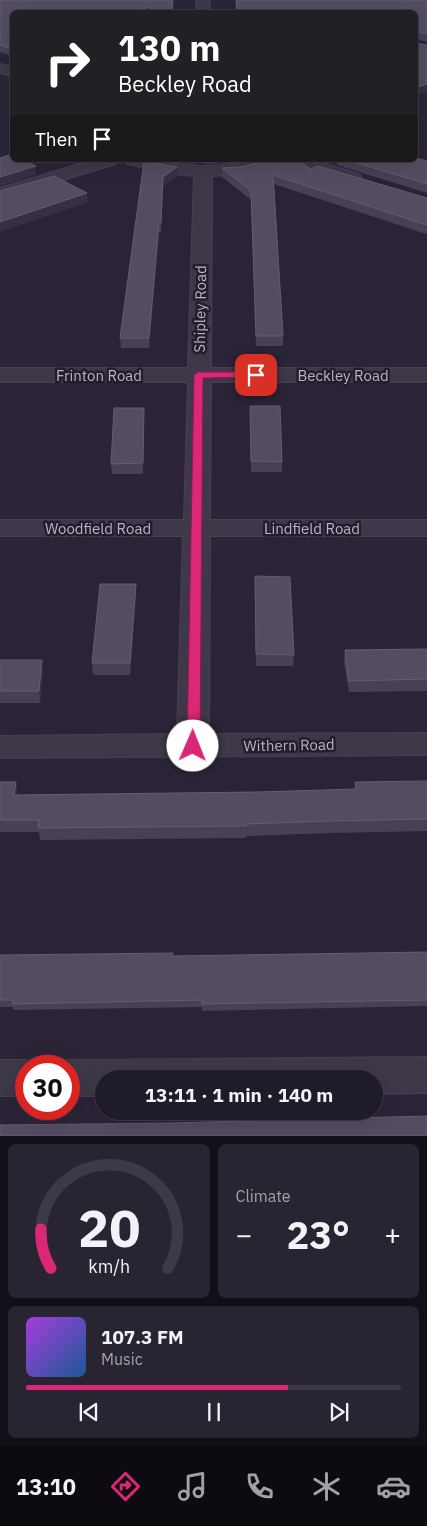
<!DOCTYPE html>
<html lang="en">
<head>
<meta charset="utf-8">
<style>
  body { margin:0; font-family:"IBM Plex Sans",sans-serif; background:#282431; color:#f1f3f6; height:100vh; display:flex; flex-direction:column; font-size:19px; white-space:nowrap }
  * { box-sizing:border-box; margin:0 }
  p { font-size:16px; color:#a2a1a8 }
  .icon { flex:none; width:28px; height:28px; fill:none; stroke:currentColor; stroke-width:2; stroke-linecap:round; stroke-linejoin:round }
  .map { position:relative; height:1136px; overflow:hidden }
  .panel { display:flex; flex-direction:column; gap:8px; padding:8px; background:#120f17; flex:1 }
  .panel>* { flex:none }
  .banner { position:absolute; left:10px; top:10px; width:408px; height:152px; border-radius:8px; box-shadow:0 5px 20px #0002,0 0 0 1px #3d3946; background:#202124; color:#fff; overflow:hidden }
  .speed { position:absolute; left:15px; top:1055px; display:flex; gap:10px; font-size:25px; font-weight:700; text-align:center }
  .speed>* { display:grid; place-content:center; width:65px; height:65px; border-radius:50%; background:#201b29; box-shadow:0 5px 20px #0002,0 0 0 1px #3d3946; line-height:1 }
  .speed .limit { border:8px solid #d22; background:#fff; color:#111 }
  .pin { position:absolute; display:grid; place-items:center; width:42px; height:42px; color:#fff; margin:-21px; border-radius:10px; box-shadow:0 2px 8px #0006 }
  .me { position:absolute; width:55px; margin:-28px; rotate:1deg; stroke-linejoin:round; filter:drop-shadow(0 0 4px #0008) }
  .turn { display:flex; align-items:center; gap:18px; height:105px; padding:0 25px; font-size:22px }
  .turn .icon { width:65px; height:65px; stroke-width:2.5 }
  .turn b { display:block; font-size:35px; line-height:42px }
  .then { display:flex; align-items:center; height:48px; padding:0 25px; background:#0003; gap:10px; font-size:19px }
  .big { font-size:38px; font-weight:800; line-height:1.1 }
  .panel .widget { flex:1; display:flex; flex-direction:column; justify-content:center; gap:8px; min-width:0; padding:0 18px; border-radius:8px; background:#282431 }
  .panel .dial { align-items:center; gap:0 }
  .dial svg { height:130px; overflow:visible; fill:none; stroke:#3d3946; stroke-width:7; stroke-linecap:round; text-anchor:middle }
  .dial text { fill:#f1f3f6; stroke:none }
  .song { display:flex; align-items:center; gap:15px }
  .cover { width:60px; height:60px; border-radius:8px; background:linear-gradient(135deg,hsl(280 70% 55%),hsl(210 70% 35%)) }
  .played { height:5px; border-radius:2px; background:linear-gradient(90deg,#db2777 70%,#3d3946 70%) }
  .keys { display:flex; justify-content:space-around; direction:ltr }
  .heat { display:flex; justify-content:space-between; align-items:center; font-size:28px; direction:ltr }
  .panel .tiles { flex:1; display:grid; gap:8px; grid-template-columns:1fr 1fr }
  .widget:last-child { grid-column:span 2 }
  .trip { position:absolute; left:95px; top:1070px; width:288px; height:50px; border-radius:25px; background:#201b29; box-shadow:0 5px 20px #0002,0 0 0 1px #3d3946; font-weight:800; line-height:50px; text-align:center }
  .tabs { display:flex; height:80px; justify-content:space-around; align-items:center; background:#0d0b10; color:#a2a1a8 }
  .tabs .icon { width:35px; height:35px }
  .tabs .on { color:#db2777 }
  .tabs b { font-size:22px; color:#f1f3f6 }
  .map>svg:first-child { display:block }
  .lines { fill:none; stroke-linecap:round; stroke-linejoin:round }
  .minor-casing { stroke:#474151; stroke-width:2 }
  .minor { fill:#3e3848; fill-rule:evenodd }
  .wall { fill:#484056 }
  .shaded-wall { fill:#372f45 }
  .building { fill:#544c62; stroke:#645c71 }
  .route { fill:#db2777; stroke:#8e194d }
  .labels { text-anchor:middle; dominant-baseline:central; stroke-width:5; stroke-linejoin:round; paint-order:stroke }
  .street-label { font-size:15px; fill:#bab3c4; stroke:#231d2d }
</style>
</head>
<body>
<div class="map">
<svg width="427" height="1136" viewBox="0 0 427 1136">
  <rect width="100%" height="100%" fill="#2b2437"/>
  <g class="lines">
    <g class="minor-casing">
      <g id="minor">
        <polygon points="196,0 210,0 209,12 197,12"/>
        <polygon points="0,64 12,67 12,76 0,73"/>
        <polygon points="92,160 119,160 116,164 0,199 0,188"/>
        <path d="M124 160C152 160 179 166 206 166 232 165 257 160 284 160L281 164 240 174 212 176 211 368H427V382H211L210 520H427V536H210L209 734 427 733V755L0 758V736L177 734 183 536H0V520H184L188 382H0V368H188L194 176 168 173 127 164Z"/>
        <polygon points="286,160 313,160 359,174 362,178 359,182 353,183 289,164"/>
        <polygon points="427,1057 427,1093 374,1094 374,1079 104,1079 104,1096 69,1096 69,1066 54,1066 69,1060"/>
        <polygon points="0,1060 26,1060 40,1065 26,1066 26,1096 0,1096"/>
      </g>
    </g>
    <use href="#minor" class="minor"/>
  </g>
  <g class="wall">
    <polygon points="0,0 12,12 12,56 0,52"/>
    <polygon points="236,0 427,0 427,42 415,39 415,12 237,12"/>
    <polygon points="155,160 258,160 206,164 199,160 194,164"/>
    <polygon points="337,160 415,160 427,161 427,193 337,165"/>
    <polygon points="144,161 177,167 177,176 163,186 161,232 159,232 149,348 121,348 120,338"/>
    <polygon points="241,167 311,169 427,198 427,233 426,234 274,184 283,336 283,346 256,346 251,200 222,177 222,168"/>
    <polygon points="144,408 143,474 112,474 111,464"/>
    <polygon points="250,417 282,462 282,472 251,472"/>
    <polygon points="255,576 294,655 293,666 256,666"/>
    <polygon points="136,595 130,675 93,675 92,663"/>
    <polygon points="427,649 427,691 349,692 344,662 345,650"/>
    <polygon points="0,660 43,671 40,703 0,703"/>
    <polygon points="427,781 427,831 332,833 246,836 246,838 40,840 39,832 0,832 0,782 16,782 17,795 258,792 355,789 355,782"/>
    <polygon points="427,952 427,1006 202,1011 202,1007 13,1010 13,1007 0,1007 0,955 173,956"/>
  </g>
  <g class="shaded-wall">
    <polygon points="150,7 150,12 132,12"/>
    <polygon points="427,84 427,92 415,95 415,88"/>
    <polygon points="194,160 199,160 194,164"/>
    <polygon points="36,166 36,175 0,186 0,177"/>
    <polygon points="177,167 177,176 163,186 161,232 163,177"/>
    <polygon points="87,193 88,202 0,232 0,222"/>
    <polygon points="159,223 159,232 149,348 149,338"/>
    <polygon points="136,584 136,595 130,675 130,663"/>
    <polygon points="42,660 43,671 40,703 39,691"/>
    <polygon points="16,782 17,793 15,807 14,795"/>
  </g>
  <g class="building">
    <polygon points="0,0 173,0 172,12 149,12 150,7 132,12 12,12 12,49 0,45"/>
    <polygon points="236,0 427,0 427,34 415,31 415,12 237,12"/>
    <polygon points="415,43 427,45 427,84 415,88"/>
    <polygon points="12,154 12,160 24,160 36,166 0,177 0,158"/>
    <polygon points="415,158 427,161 427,184 348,160 415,160"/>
    <polygon points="270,160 296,160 311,169 318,166 427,198 427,225 273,175 283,336 256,336 251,191 222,168 241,167"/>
    <polygon points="144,161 177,167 163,177 161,223 159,223 149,338 120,338"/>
    <polygon points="54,176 87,193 0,222 0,191"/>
    <polygon points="250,406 280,406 282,462 251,461"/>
    <polygon points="114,408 144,408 143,463 111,464"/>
    <polygon points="255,576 290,577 294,655 256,654"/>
    <polygon points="100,584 136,584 130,663 92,663"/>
    <polygon points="427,649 427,679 349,681 345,650"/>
    <polygon points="0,660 42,660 39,691 0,691"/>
    <polygon points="427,781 427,819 332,821 246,824 246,826 38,828 39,820 0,820 0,782 16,782 14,795 258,792 356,789 355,782"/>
    <polygon points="427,952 427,1000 202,1004 202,1000 12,1004 13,1000 0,1000 0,955 173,953 173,956"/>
    <polygon points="427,1116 427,1136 0,1136 0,1125 171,1123"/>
  </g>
  <polygon class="route" points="256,372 260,375 259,377 203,378 200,746 193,751 187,746 194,375 198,372"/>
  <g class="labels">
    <g class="street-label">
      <text transform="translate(200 309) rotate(-89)">Shipley Road</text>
      <text x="99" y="375">Frinton Road</text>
      <text x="343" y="375">Beckley Road</text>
      <text x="98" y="528">Woodfield Road</text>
      <text x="312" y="528">Lindfield Road</text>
      <text transform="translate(289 745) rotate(-1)">Withern Road</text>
    </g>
  </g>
</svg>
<div class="speed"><div class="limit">30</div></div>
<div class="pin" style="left:256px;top:375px;background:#d93025"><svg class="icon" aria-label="arrive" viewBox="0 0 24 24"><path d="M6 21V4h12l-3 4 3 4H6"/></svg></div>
<svg class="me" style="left:193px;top:746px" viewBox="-20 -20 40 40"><circle r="19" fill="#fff"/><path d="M0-13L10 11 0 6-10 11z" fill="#db2777"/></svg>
<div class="trip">13:11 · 1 min · 140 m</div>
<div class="banner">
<div class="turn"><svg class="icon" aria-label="right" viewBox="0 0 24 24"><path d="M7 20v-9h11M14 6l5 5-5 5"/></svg><div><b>130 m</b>Beckley Road</div></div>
<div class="then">Then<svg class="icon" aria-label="arrive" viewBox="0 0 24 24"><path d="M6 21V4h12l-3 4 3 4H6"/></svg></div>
</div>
</div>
<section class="panel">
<div class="tiles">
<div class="widget dial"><svg viewBox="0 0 100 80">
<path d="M14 69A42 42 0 1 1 86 69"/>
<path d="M14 69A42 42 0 0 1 8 45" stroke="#db2777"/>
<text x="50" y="56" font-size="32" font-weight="700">20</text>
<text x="50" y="72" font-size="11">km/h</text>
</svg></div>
<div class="widget"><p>Climate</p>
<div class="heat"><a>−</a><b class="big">23°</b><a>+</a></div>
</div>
<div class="widget">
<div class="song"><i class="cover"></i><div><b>107.3 FM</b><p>Music</p></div></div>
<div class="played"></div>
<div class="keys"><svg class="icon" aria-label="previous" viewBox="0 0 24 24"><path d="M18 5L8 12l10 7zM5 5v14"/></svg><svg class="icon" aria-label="pause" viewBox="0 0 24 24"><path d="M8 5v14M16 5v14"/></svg><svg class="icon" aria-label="next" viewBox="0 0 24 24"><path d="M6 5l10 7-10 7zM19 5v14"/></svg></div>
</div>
</div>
</section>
<nav class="tabs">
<b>13:10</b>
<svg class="icon on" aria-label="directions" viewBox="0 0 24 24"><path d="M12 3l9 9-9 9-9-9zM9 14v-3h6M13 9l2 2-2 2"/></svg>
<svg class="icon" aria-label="music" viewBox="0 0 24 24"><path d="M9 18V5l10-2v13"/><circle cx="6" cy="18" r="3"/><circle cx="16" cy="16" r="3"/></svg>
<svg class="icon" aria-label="phone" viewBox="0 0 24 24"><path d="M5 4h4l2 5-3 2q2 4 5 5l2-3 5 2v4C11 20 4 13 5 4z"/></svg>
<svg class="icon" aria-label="climate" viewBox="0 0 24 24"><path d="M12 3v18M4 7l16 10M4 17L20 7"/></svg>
<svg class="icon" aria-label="car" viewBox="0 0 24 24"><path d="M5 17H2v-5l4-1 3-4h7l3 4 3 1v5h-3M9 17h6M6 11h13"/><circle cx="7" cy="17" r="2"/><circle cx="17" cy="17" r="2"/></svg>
</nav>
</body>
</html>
